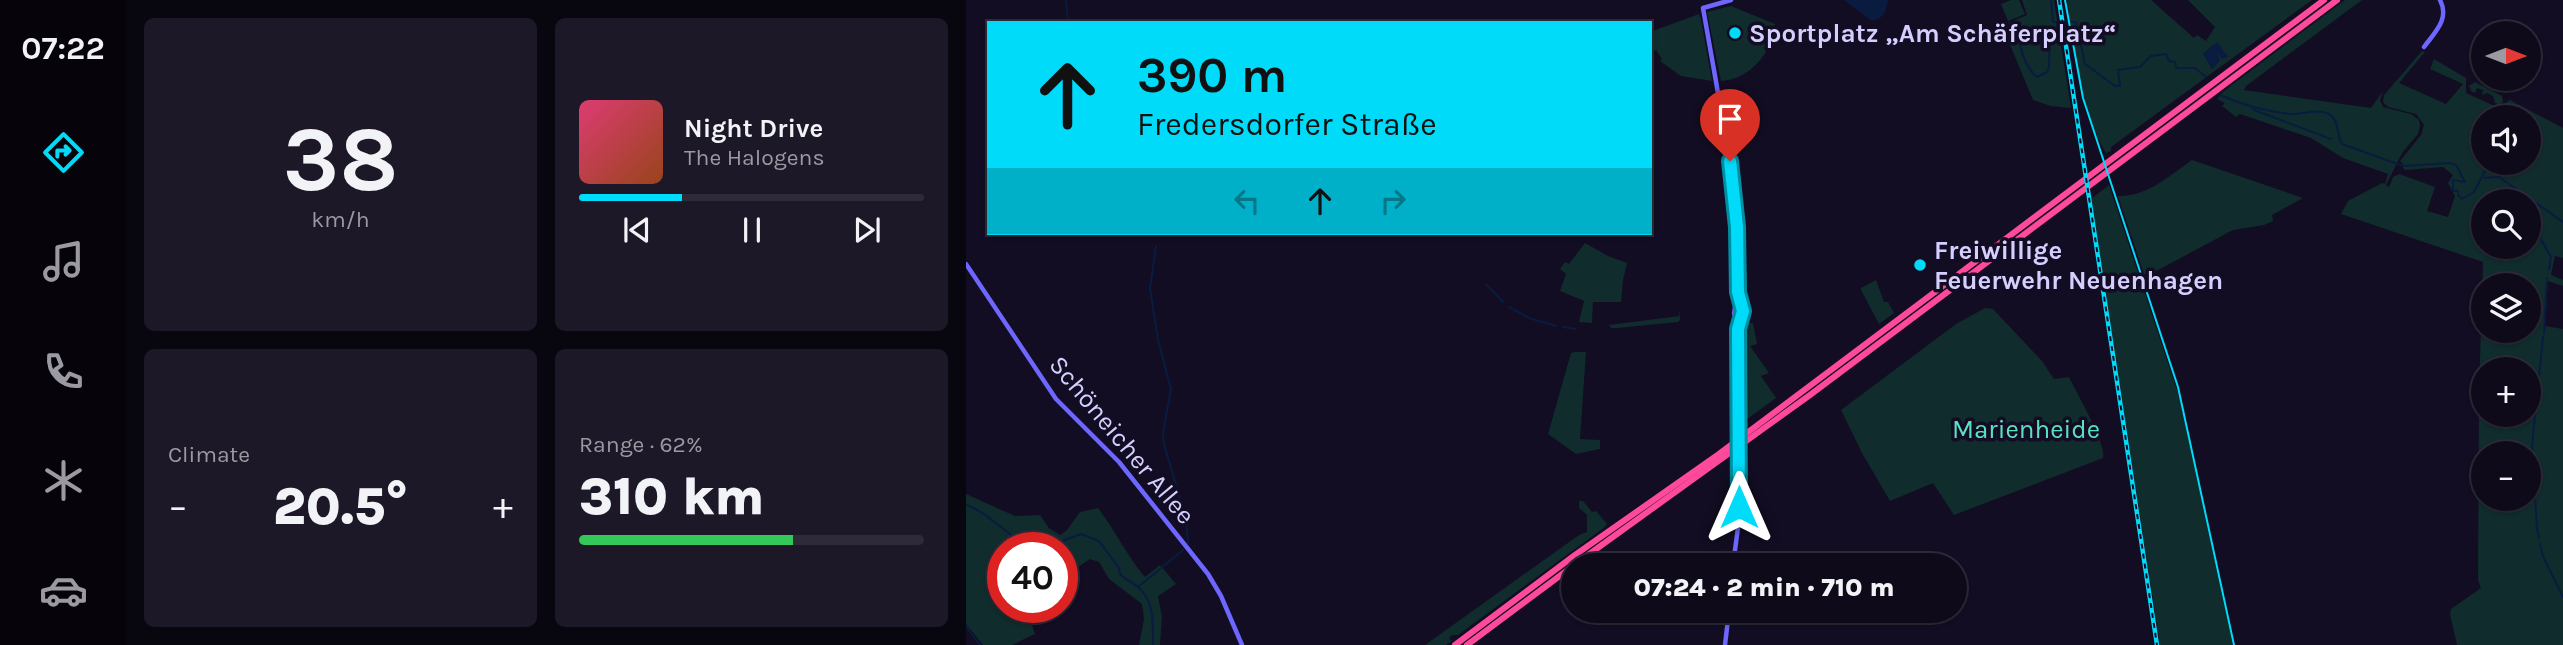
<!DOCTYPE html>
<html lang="en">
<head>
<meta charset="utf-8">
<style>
  body { margin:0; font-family:Karla,sans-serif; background:#1c1827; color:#f1f3f6; height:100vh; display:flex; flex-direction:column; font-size:26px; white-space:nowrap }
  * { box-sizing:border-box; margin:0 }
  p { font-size:23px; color:#9b9aa2 }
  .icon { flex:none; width:38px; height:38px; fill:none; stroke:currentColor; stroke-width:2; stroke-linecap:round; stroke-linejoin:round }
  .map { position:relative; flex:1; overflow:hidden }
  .side { display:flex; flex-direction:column; gap:18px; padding:18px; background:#08060e; width:840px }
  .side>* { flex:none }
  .banner { position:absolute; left:21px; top:21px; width:665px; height:214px; border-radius:0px; box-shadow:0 2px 5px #0004,0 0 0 2px #2e2b39; background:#00dbfa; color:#111; overflow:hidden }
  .needle { width:46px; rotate:90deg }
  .tools { position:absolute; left:1505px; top:21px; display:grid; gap:14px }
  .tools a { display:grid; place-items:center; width:70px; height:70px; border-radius:50%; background:#0e0a1a; box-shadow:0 2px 5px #0004,0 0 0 2px #2e2b39; font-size:35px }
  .speed { position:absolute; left:21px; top:532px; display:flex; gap:14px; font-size:35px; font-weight:700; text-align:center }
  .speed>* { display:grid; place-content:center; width:91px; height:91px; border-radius:50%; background:#0e0a1a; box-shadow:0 2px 5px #0004,0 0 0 2px #2e2b39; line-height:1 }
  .speed .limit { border:10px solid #d22; background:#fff; color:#111 }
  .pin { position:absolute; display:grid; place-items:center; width:60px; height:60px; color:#fff; margin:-72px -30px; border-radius:50% 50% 50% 0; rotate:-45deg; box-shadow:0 0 7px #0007 }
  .pin .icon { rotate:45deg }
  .me { position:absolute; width:77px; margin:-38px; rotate:0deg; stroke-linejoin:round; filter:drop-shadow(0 0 5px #0008) }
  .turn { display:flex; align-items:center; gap:24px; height:147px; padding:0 35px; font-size:32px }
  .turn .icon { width:91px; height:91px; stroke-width:2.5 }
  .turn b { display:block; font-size:49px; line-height:60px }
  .lanes { display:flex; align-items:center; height:66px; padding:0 35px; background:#0003; justify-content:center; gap:35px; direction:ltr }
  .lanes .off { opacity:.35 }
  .big { font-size:52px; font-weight:800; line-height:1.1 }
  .side .widget { flex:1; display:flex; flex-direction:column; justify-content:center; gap:10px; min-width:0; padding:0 24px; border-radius:10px; background:#1c1827 }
  .side .dial { align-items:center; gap:0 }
  .dial b { font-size:91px; line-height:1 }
  .song { display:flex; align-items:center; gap:21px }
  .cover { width:84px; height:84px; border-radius:10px; background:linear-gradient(135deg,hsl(340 70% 55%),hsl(20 70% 35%)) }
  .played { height:7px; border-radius:4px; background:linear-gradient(90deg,#00dbfa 30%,#2e2b39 30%) }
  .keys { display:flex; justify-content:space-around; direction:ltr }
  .heat { display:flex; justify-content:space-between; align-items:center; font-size:38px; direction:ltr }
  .charge { height:10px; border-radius:5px; background:linear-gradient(90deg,#34c759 62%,#2e2b39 0) }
  .side .tiles { flex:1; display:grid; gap:18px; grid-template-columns:repeat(2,1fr) }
  .trip { position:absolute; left:595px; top:553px; width:406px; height:70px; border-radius:35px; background:#0e0a1a; box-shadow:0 2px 5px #0004,0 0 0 2px #2e2b39; font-weight:800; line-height:70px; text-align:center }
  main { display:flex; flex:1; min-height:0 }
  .tab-bar { display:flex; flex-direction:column; width:126px; justify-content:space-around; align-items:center; background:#06040a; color:#9b9aa2 }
  .tab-bar .icon { width:49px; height:49px }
  .tab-bar .current { color:#00dbfa }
  .tab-bar b { font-size:32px; color:#f1f3f6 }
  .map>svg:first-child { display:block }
  .green { fill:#102c2c; fill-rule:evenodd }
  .water { fill:#091c40 }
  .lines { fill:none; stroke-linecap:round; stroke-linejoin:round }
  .stream { stroke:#091c40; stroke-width:2 }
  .secondary { stroke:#6d66ff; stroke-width:4.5 }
  .highway { stroke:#ff4a9c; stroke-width:6 }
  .tram { stroke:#00dbfa; stroke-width:2 }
  .rail-casing { stroke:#00dbfa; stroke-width:4.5 }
  .rail { stroke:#120d22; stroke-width:2; stroke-dasharray:5; stroke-linecap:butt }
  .secondary-bridge { stroke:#6d66ff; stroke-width:4.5 }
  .route-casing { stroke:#008ea2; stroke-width:18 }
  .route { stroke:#00dbfa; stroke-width:12 }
  .poi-dot { fill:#00dbfa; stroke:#120d22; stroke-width:2.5 }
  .labels { text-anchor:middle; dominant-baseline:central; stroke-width:7; stroke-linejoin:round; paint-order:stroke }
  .poi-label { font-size:26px; font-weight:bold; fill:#d5cfff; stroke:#120d22; text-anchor:start }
  .park-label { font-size:26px; fill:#5ae0c2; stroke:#120d22 }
  .street-label { font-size:26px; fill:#d5cfff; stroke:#120d22 }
</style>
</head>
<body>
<main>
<nav class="tab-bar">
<b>07:22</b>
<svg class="icon current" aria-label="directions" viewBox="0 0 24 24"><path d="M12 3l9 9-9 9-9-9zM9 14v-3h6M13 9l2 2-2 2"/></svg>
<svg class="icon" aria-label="music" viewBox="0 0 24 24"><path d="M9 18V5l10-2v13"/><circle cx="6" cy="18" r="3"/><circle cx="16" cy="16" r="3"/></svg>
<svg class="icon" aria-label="phone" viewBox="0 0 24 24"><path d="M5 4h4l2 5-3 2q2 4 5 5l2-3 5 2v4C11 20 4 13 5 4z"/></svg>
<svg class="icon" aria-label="climate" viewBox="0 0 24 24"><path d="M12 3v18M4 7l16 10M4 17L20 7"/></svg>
<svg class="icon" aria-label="car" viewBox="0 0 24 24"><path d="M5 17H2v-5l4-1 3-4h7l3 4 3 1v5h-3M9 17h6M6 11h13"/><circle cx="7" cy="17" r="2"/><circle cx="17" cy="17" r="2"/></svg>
</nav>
<section class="side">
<div class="tiles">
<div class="widget dial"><b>38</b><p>km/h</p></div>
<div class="widget">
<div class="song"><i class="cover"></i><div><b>Night Drive</b><p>The Halogens</p></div></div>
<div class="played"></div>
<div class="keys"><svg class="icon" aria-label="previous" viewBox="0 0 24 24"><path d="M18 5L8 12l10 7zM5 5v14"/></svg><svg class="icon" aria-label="pause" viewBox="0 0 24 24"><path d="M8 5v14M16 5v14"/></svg><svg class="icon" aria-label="next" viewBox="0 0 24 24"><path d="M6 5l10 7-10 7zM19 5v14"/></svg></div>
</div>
<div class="widget"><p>Climate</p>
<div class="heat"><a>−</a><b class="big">20.5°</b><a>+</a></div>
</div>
<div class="widget"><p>Range · 62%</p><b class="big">310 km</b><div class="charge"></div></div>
</div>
</section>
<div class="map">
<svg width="1597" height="645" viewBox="0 0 1597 645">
  <rect width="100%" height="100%" fill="#120d22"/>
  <g class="green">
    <polygon points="1045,0 1053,0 1059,14 1042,21 1035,4"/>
    <polygon points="1056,0 1088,0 1105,108 1085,106 1067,100 1039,33 1044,31 1042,23 1061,15"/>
    <path d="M1101 0H1185L1228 38 1231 35 1240 41 1249 27 1222 0H1346L1145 147V151L1140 153C1117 116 1107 45 1101 0Z"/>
    <path d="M1379 0H1396L1280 86 1278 90 1405 108 1417 91 1414 100 1417 107 1445 114 1453 120 1454 126 1452 134 1436 153 1420 185 1423 187 1427 177 1433 174 1469 187 1461 211 1482 217 1489 196 1482 183 1487 175 1477 167 1439 170 1437 168V164L1434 161 1455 135 1458 125 1450 114 1422 107 1417 102 1418 95 1456 51 1459 52 1433 83 1480 104 1497 84 1464 69 1468 59 1500 78V93L1533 108 1544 100 1597 128V258L1589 256 1585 275 1597 280V286L1582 281 1579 326 1597 329V645H1491L1484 614 1485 609 1515 588 1512 580 1513 391 1517 262 1375 214 1382 201 1416 183 1419 184 1422 174 1377 158 1345 138 1274 114 1270 117 1256 106 1259 103 1251 99 1258 91ZM1544 114 1546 117H1563V163H1517V117ZM1517 201H1563V247H1517ZM1517 285H1563V331H1517ZM1517 369H1563V415H1517ZM1517 453H1563V499H1517Z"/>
    <path d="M765 6 809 24C806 52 785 79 755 81L741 12Z"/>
    <polygon points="733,14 735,19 746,81 715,76 694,61 696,59 690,50 686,52 684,32"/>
    <polygon points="1509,82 1536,96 1537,102 1534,105 1529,103 1527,96 1521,93 1516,95 1517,90 1511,88 1509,93 1505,91 1503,86"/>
    <path d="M1226 160 1337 198 1306 215 1307 221 1298 225 1267 230 1179 277 1152 196C1181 197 1203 176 1226 160Z"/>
    <polygon points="1143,185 1213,396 1267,645 1194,645 1125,199"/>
    <polygon points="619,243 642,256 661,263 657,280 655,302 627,302 626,323 613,322 618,301 594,291 600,274 594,269 599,262 603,264"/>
    <polygon points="910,280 918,302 922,302 928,313 913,324 895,290 895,288"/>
    <polygon points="713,307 714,320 712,322 651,328 645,328 643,325 713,316"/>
    <path d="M1019 308 1027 309 1076 361 1088 379 1103 377C1110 392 1141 445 1137 458L988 515 967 483 924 501 896 453 875 410 990 324Z"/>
    <polygon points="778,323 787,323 791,344 784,346 803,373 795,376 810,398 781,419 779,413"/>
    <polygon points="609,352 620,352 614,439 634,440 634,449 610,454 582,434 605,353"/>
    <path d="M0 494 49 516 74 515 83 528 94 535 101 530 114 512 132 508C149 530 161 556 179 577L194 565 210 584 192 596 196 617 194 645H173L178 619 176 604 143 579 133 562 124 559 96 578V548H37V607H63L61 610 69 634 46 645H17L0 624Z"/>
    <polygon points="613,501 617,501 626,512 630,511 641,524 639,527 492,635 486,635 483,638 486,641 480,645 459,645 613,535 621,532 621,515 613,508"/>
  </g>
  <g class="water">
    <path d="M878 0H922C919 12 920 17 906 21Z"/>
    <polygon points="1252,43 1262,57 1256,59 1251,52 1254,61 1246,69 1237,54 1248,44"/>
  </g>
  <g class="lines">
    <g class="stream">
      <polyline points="100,0 102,23"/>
      <polyline points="1085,0 1087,22 1110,22 1119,64 1149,86 1154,86 1152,70 1174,67 1185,56 1200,54 1203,61 1209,62 1210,68 1229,68 1240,77"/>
      <path d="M1079 29 1060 32 1053 38C1055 52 1060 68 1071 77L1081 72 1083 67 1084 29"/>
      <path d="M1254 95C1276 105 1300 111 1324 114 1336 115 1352 108 1363 114 1374 121 1370 134 1376 144L1437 166 1484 163 1490 165 1499 182 1487 180V191H1492V195L1496 199 1508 192 1523 163"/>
      <polyline points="1286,107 1288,110 1365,139"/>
      <polyline points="1518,178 1533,177 1597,222"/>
      <polyline points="1554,201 1557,194"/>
      <polyline points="1563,219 1585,257 1583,270"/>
      <polyline points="186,233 187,236"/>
      <polyline points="190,246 184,288 192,340 205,389 197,433 198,444 220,519 222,543"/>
      <polyline points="520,284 537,302"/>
      <polyline points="543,307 563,318 590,326"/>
      <polyline points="597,327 609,329"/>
      <polyline points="1578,334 1581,278"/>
      <polyline points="0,504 18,514 62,548"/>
      <polyline points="1573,538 1571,529 1566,446 1577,337"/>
      <polyline points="1574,544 1577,556 1597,597"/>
      <path d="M77 548 115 534 133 541 153 568 154 574C159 580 166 582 172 587 189 601 187 625 187 645"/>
      <polyline points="172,587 217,550"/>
      <polyline points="0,626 14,645"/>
    </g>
    <g class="secondary">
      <polyline points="765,0 737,8 764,161 771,227 775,307"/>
      <path d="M1458 47C1469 32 1484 19 1474 0"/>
      <polyline points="0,264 90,399 153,462 242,574 255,596 276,645"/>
      <polyline points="770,316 772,329 773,424"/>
      <polyline points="773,325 777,311 773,307 769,307 768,314 774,316"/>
      <polyline points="767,565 773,520 773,464"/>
      <polyline points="759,645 763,611"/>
    </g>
    <g class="highway">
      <polyline points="608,565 844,395 1371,0"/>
      <polyline points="489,645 609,555 753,454 1358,0"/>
      <polyline points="501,645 607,566"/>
    </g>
    <polyline class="tram" points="1099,0 1117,98 1212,387 1268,645"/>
    <g class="rail-casing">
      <polyline id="rail" points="1093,0 1191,645"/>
    </g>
    <use href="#rail" class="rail"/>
    <polyline class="secondary-bridge" points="773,424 773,464"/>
  </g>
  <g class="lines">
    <g class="route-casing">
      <polyline id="route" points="764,161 771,227 772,292 777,311 772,329 773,507"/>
    </g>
    <use href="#route" class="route"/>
  </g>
  <g class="poi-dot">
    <circle cx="769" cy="33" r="7"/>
    <circle cx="954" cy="265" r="7"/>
  </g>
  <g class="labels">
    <g class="poi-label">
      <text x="783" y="33">Sportplatz „Am Schäferplatz“</text>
      <text x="968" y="250">Freiwillige<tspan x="968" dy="30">Feuerwehr Neuenhagen</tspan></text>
    </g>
    <g class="park-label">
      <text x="1060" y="429">Marienheide</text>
    </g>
    <g class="street-label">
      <text transform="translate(156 440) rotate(50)">Schöneicher Allee</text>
    </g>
  </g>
</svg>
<div class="tools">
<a><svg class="needle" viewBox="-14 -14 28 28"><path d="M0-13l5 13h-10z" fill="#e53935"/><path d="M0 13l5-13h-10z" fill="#9b9aa2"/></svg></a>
<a><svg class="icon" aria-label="sound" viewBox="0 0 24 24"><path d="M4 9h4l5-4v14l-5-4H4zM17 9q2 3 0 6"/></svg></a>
<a><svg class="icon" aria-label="search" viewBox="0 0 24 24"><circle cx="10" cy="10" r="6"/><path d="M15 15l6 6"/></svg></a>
<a><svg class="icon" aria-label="layers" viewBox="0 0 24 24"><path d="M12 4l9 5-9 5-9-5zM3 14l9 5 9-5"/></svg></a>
<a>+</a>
<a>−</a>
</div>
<div class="speed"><div class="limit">40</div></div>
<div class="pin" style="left:764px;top:161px;background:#d93025"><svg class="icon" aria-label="arrive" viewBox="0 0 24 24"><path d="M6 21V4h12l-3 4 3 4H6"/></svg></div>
<svg class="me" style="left:773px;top:507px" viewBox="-20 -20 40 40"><path d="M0-17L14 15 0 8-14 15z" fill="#00dbfa" stroke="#fff" stroke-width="4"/></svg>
<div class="trip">07:24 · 2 min · 710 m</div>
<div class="banner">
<div class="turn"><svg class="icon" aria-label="ahead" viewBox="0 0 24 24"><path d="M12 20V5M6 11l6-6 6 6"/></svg><div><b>390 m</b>Fredersdorfer Straße</div></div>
<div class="lanes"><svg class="icon off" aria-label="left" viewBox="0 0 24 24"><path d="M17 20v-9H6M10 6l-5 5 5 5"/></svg><svg class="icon" aria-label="ahead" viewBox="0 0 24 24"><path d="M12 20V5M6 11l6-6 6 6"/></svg><svg class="icon off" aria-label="right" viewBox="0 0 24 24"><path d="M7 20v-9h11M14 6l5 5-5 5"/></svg></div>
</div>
</div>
</main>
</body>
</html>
